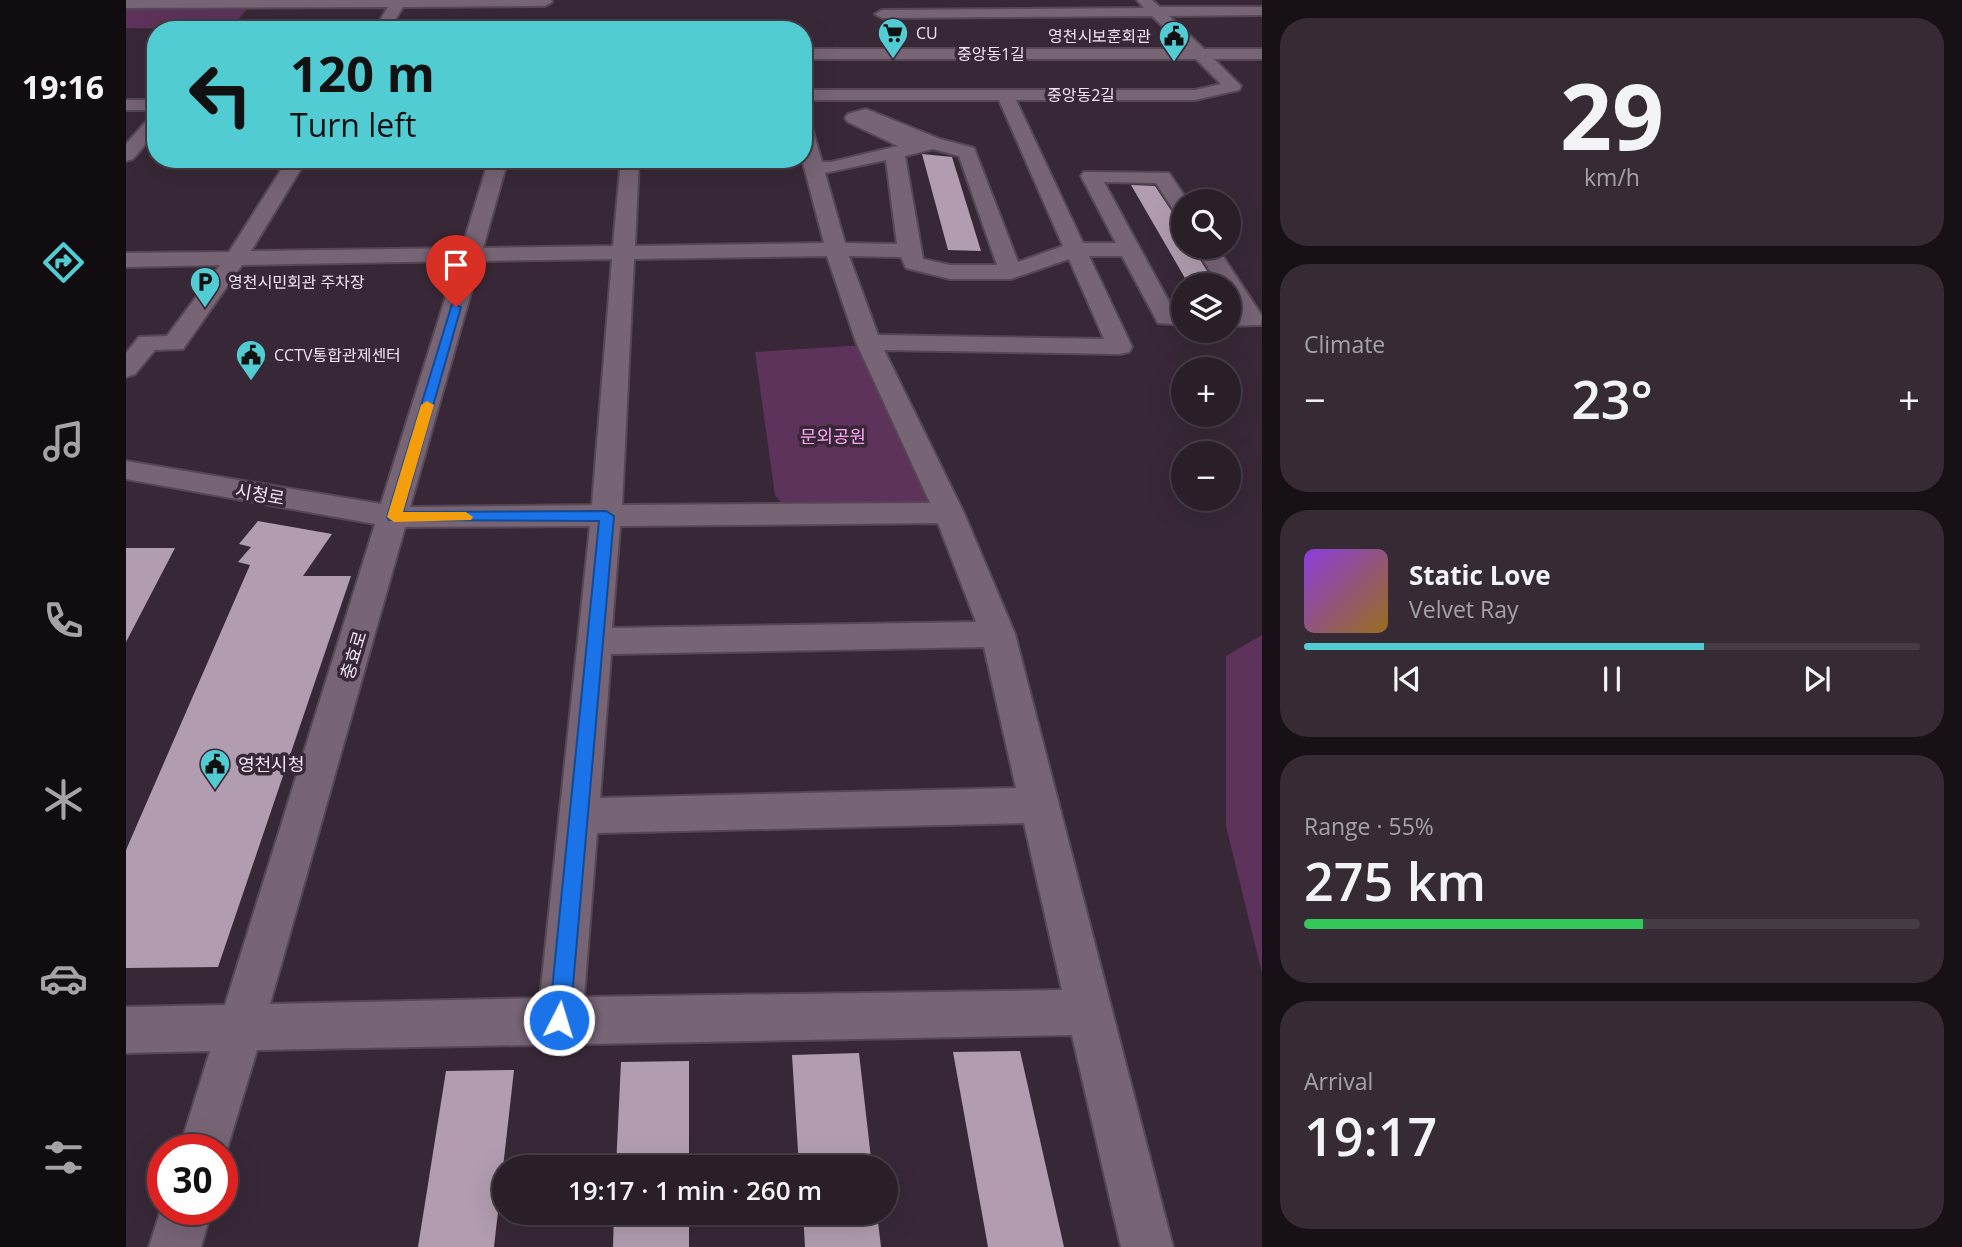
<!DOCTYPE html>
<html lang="en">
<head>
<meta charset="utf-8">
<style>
  body { margin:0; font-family:"Open Sans","Noto Sans KR",sans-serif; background:#362b35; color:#f1f3f6; height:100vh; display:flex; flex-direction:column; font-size:26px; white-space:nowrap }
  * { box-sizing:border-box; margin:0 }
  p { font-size:23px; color:#a5a2a8 }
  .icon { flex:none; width:38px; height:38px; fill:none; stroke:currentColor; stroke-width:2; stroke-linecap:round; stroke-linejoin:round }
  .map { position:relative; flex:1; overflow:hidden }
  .panel { display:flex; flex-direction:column; gap:18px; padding:18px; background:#171017; width:700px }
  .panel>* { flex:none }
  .banner { position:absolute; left:21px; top:21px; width:665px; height:147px; border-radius:28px; box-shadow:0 7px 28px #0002,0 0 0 2px #463c46; background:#51ccd2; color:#111; overflow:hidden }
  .buttons { position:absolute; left:1045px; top:189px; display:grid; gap:14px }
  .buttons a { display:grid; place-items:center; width:70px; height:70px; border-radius:50%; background:#2a1e29; box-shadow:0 7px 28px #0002,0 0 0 2px #463c46; font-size:35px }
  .speed { position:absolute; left:21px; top:1134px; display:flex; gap:14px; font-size:35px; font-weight:700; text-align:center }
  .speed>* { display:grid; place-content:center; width:91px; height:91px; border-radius:50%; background:#2a1e29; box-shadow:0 7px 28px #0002,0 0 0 2px #463c46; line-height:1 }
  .speed .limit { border:10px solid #d22; background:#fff; color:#111 }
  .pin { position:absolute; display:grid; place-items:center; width:60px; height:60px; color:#fff; margin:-72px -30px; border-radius:50% 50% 50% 0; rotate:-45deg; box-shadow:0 0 7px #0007 }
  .pin .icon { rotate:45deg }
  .me { position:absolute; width:77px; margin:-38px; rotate:5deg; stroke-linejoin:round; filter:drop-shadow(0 0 5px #0008) }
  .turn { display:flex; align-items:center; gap:24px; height:147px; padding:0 28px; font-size:32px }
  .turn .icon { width:91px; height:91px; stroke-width:2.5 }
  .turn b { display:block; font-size:49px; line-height:60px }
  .big { font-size:52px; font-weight:600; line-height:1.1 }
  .panel .widget { flex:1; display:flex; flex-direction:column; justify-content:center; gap:10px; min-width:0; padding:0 24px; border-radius:28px; background:#362b35 }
  .panel .dial { align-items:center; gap:0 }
  .dial b { font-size:91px; line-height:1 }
  .song { display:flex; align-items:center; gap:21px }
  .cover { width:84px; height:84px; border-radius:10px; background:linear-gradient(135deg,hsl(270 70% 55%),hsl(40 70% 35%)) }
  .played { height:7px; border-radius:4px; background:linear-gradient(90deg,#51ccd2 65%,#463c46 65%) }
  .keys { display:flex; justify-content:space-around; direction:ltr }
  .heat { display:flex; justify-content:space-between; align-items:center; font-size:38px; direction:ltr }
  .charge { height:10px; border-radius:5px; background:linear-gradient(90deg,#34c759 55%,#463c46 0) }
  .trip { position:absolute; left:366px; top:1155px; width:406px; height:70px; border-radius:35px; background:#2a1e29; box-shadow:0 7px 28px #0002,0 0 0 2px #463c46; font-weight:600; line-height:70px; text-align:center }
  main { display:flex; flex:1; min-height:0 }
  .tab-bar { display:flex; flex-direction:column; width:126px; justify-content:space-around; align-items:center; background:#110c10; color:#a5a2a8 }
  .tab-bar .icon { width:49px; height:49px }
  .tab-bar .current { color:#51ccd2 }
  .tab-bar b { font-size:32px; color:#f1f3f6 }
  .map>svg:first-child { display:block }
  .green { fill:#5d325b }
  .building { fill:#b19daf }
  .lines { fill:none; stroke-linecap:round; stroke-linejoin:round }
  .minor-casing { stroke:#554754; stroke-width:4 }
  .minor { fill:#776475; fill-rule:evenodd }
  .route { fill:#1a73e8; stroke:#114b97; stroke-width:2 }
  .slow { fill:#f59e0b }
  .labels { text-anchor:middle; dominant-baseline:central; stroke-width:7; stroke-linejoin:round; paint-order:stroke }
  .far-poi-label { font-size:16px; fill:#f0e5ef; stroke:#382837; text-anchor:start }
  .far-street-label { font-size:16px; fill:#f0e5ef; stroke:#382837 }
  .park-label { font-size:18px; fill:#fda6f8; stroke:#382837 }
  .street-label { font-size:18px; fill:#f0e5ef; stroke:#382837 }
  .poi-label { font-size:18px; fill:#f0e5ef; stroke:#382837; text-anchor:start }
</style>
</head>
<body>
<main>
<nav class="tab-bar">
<b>19:16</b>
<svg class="icon current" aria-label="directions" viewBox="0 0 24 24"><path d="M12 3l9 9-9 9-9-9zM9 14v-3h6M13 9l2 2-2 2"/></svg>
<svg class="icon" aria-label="music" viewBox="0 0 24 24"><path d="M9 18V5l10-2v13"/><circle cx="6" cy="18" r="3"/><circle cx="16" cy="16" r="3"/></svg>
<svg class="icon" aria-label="phone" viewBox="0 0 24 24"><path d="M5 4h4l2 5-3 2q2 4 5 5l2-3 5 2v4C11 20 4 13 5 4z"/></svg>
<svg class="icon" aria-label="climate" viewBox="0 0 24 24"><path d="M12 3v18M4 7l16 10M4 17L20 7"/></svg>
<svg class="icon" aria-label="car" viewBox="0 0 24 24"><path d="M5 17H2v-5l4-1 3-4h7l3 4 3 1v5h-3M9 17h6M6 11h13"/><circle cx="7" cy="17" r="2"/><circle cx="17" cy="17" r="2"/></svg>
<svg class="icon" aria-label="filters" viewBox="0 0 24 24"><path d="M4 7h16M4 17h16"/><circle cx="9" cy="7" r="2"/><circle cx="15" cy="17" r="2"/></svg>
</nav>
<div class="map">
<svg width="1136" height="1247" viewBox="0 0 1136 1247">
  <rect width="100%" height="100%" fill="#382837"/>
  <g class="green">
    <polygon points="123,7 103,30 0,28 0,9 5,8"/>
    <polygon points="739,345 810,505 656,503 649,495 629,352"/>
    <polygon points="1136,635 1136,973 1100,826 1100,656"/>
  </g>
  <g class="building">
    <polygon points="796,154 826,157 855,251 822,250"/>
    <polygon points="1005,185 1029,186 1048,215 1057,221 1057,247 1066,247 1090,285 1063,285"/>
    <polygon points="132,521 206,534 177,576 225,576 92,967 0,968 0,850 124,565 112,562 125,547 113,544"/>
    <polygon points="0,548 49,548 0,642"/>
    <polygon points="894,1051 938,1247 862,1247 827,1052"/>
    <polygon points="733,1053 746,1167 673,1167 666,1055"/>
    <polygon points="563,1061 563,1167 490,1167 495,1062"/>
    <polygon points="388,1070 368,1247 292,1247 320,1071"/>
    <polygon points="488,1213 563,1213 563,1247 487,1247"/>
    <polygon points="677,1213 751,1213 755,1247 679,1247"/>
  </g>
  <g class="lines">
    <g class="minor-casing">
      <g id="minor">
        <polygon points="0,0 425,0 426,2 419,6 277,7 263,30 248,30 262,7 0,8"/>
        <path d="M1011 0H1026L1034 7H1136V15L1043 16 1078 49H1136V59H1088L1115 86 1113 90 1069 100H890L957 243H990L955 176 958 172 1043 173 1062 201H1057V216L1050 214 1030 183 978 182 1048 311H1057V325L1032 323 996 256H963L1006 347 1003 352 994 354 758 350 838 513 889 634 1047 1247H995L946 1035 131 1050 96 1166V1150H53L84 1051 0 1053V1007L99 1005 249 524 0 479V461L255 504 331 261 116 265 57 349 29 350 9 374 0 377V353L13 337 41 336 94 265 0 267V253L103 252 162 159H181L125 251 336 248 363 159H382L357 248 487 246 495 159H513L509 246 698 243 676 159 677 123 686 128 696 162H705L772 146 722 122 719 118 722 114 740 109 814 139 848 148 892 262 937 246 873 100H677V90H1069L1095 84 1070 59H677V49H1060L1026 16 756 18 749 14 756 10 1018 8ZM807 149 833 156 871 265H824L797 259 779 156ZM760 160 771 244 719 243 699 173ZM701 256 730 342 804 503 496 505 508 259ZM723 256 775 257 780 268 824 279H885L943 259 978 339 752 335ZM486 259 466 505 284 507 354 261ZM812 523 850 622 486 628 494 526ZM464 526 414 998 144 1004 279 527ZM858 647 890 788 474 798 485 654ZM898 823 936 990 458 997 471 833Z"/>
        <rect x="0" y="100" width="30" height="10"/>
        <polygon points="30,116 30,132 7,159 0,161 0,144 24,117"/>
        <polygon points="1069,247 1091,247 1136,316 1135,325 1102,326 1102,312 1110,312 1102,300 1102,285 1093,285"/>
        <polygon points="37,1203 37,1209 86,1209 75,1247 23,1247"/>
      </g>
    </g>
    <use href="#minor" class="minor"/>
  </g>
  <polygon class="route" points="326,304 335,307 277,512 480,511 488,516 444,1020 441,1028 433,1031 426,1028 423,1020 473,521 263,520 261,517"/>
  <polygon class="slow" points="301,401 308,405 277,512 340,512 347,517 345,520 268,522 261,517 295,405"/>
  <defs>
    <g id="supermarket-pin" transform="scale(1.575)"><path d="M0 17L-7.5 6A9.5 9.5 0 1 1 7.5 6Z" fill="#51ccd2" stroke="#382837"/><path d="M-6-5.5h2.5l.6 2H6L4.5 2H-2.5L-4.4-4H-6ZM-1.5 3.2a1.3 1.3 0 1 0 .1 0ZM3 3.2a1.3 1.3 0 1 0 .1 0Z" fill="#111"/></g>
    <g id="civic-pin" transform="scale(1.575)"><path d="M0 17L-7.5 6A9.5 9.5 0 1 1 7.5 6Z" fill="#51ccd2" stroke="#382837"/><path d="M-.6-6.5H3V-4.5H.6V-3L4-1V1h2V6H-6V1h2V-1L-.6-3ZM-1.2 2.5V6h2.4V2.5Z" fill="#111"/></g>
    <g id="parking-pin" transform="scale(1.575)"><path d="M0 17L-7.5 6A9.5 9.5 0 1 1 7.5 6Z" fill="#51ccd2" stroke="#382837"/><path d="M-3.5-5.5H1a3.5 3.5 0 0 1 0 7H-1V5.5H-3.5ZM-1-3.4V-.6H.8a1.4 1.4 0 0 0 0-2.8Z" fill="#111"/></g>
  </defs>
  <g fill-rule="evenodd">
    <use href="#supermarket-pin" x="767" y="33"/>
    <use href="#civic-pin" x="1048" y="36"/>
    <use href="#parking-pin" x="79" y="282"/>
    <use href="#civic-pin" x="125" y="355"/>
    <use href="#civic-pin" x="89" y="764"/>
  </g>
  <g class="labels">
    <g class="far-poi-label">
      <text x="790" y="33">CU</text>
      <text x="1025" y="36" text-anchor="end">영천시보훈회관</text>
      <text x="102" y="282">영천시민회관 주차장</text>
      <text x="148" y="355">CCTV통합관제센터</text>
    </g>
    <g class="far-street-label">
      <text x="865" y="54">중앙동1길</text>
      <text x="955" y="95">중앙동2길</text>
    </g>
    <g class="park-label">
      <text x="707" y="436">문외공원</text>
    </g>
    <g class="street-label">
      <text transform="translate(134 494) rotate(10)">시청로</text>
      <text transform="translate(227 655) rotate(-73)">충효로</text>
    </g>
    <g class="poi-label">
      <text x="112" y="764">영천시청</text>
    </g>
  </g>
</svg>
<div class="buttons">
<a><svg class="icon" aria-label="search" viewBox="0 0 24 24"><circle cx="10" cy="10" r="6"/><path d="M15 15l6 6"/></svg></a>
<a><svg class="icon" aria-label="layers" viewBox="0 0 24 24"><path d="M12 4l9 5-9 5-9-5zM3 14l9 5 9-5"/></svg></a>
<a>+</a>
<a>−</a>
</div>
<div class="speed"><div class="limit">30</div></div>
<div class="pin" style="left:330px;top:307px;background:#d93025"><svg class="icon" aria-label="arrive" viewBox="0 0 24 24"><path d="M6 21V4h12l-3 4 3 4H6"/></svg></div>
<svg class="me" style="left:433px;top:1020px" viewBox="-20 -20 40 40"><circle r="17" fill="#1a73e8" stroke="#fff" stroke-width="3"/><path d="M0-11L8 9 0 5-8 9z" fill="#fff"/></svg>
<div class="trip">19:17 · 1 min · 260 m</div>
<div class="banner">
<div class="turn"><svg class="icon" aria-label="left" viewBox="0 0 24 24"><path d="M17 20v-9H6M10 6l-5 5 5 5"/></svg><div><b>120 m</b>Turn left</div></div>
</div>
</div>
<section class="panel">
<div class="widget dial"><b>29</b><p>km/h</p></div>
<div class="widget"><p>Climate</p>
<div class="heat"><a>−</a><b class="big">23°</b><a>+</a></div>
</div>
<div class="widget">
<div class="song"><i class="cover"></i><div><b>Static Love</b><p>Velvet Ray</p></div></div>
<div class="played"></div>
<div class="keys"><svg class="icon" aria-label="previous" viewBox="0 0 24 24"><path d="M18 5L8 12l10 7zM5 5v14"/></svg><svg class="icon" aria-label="pause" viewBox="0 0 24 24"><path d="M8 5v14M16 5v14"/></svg><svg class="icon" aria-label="next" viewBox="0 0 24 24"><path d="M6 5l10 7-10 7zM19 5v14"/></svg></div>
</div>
<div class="widget"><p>Range · 55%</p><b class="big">275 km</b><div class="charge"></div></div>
<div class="widget"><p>Arrival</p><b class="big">19:17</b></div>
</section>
</main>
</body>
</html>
